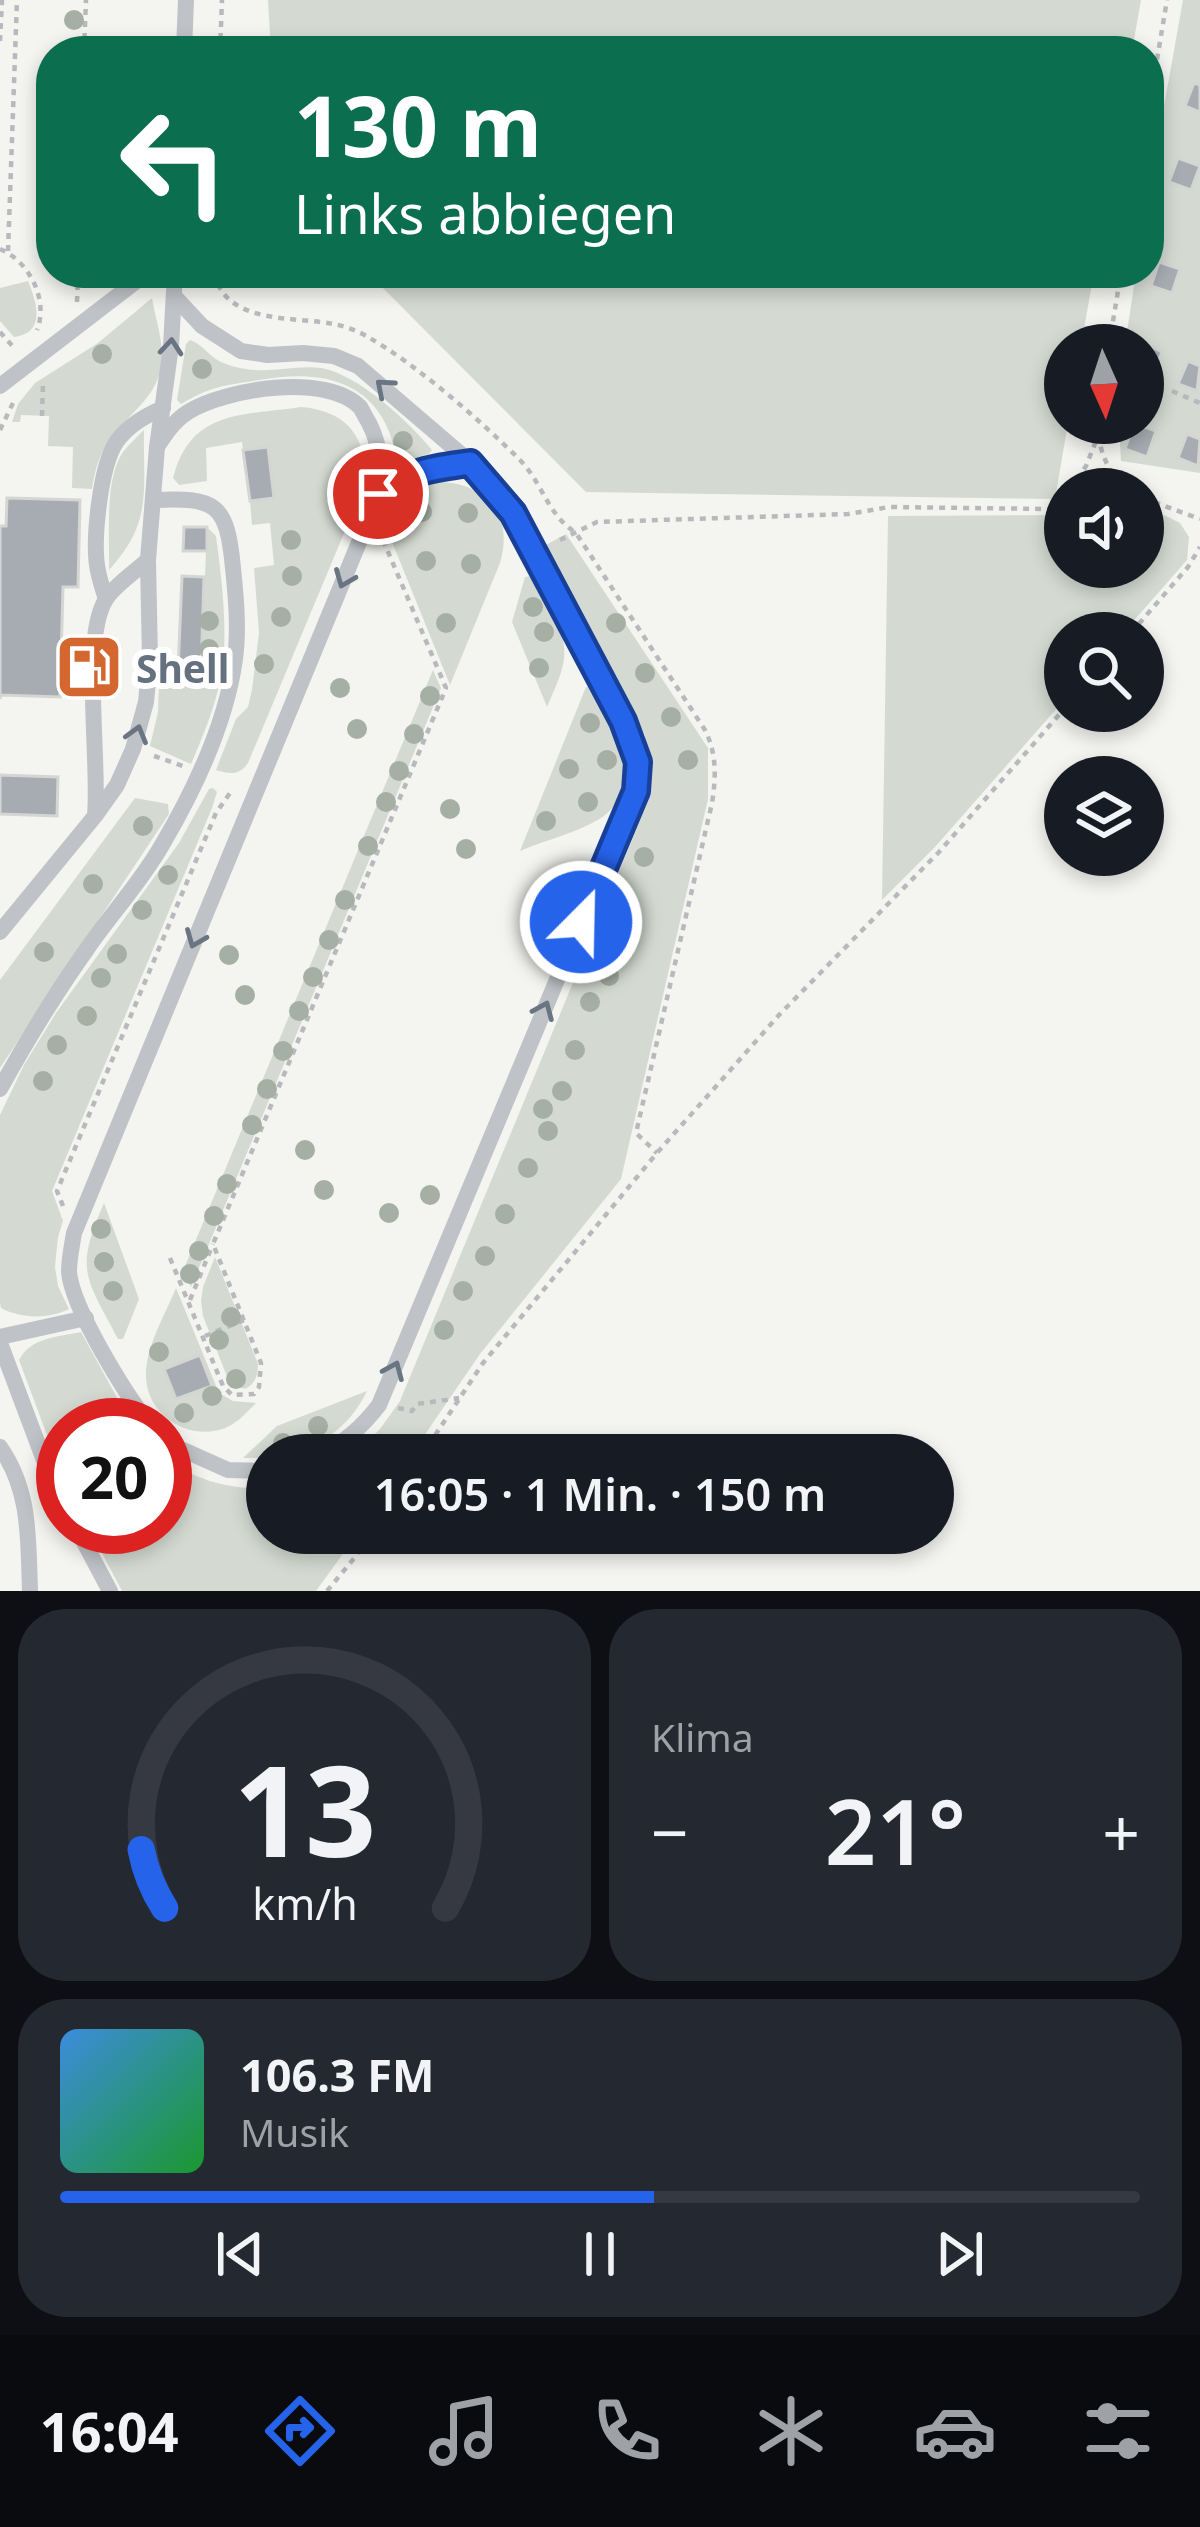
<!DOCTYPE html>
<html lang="de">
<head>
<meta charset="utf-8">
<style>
  body { margin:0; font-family:"Noto Sans",sans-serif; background:#242831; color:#f1f3f6; height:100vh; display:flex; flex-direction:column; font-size:45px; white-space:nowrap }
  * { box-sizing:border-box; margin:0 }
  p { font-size:39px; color:#9ea1a6 }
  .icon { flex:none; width:66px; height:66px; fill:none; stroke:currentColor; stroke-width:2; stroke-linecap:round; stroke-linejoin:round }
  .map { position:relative; height:1591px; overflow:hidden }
  .panel { display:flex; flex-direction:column; gap:18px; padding:18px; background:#0d0f14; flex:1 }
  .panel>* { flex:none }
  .banner { position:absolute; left:36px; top:36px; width:1128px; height:252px; border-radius:48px; box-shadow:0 6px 18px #0003; background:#0b6e4f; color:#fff; overflow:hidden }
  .needle { width:78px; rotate:177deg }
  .tools { position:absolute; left:1044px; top:324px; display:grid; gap:24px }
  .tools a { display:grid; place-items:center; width:120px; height:120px; border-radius:50%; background:#171b24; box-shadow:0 6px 18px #0003; font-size:60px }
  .speed { position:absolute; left:36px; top:1398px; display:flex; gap:24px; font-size:60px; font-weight:700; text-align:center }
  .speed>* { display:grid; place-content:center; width:156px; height:156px; border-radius:50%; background:#171b24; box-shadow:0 6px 18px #0003; line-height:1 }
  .speed .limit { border:18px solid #d22; background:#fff; color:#111 }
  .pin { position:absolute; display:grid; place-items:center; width:102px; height:102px; color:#fff; margin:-51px; border:6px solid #fff; border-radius:50%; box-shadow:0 3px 12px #0007 }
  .me { position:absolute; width:132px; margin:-66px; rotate:23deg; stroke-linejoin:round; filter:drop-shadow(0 0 9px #0008) }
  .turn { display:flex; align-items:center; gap:42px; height:252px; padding:0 60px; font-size:54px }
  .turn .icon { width:156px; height:156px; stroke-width:2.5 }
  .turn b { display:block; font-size:84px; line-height:102px }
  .big { font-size:90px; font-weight:600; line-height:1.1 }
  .panel .card { flex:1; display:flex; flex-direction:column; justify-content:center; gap:18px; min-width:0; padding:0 42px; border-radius:48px; background:#242831 }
  .panel .dial { align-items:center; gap:0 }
  .dial svg { height:312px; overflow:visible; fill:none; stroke:#363941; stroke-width:7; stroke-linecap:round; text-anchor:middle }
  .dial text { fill:#f1f3f6; stroke:none }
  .song { display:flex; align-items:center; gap:36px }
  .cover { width:144px; height:144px; border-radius:18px; background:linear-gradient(135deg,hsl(210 70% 55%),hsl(130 70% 35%)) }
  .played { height:12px; border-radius:6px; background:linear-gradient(90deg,#2563eb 55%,#363941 55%) }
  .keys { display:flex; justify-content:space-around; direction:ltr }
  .heat { display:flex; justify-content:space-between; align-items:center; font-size:66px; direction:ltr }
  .panel .tiles { flex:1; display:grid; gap:18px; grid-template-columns:1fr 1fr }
  .card:last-child { grid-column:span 2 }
  .trip { position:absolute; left:246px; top:1434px; width:708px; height:120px; border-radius:60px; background:#171b24; box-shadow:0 6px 18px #0003; font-weight:600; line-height:120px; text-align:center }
  .tabs { display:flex; height:192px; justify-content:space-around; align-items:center; background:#090b0e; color:#9ea1a6 }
  .tabs .icon { width:84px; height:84px }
  .tabs .on { color:#2563eb }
  .tabs b { font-size:54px; color:#f1f3f6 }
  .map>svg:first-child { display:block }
  .green { fill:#d4dad2 }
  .building { fill:#a6acb2; stroke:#d5d5d3; stroke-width:3 }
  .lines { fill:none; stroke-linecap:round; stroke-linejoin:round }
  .path { stroke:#b7b9bc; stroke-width:4.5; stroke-dasharray:6 6; stroke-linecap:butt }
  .lane { stroke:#bfc2c6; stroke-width:16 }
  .tree { fill:#a6afa3 }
  .oneway { stroke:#6a7583 }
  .route-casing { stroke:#184099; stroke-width:30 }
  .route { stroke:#2563eb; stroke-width:21 }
  .labels { text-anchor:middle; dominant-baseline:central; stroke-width:12; stroke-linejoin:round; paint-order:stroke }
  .poi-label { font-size:39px; font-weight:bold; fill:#65717f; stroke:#fff; text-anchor:start }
</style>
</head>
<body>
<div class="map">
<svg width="1200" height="1591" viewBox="0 0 1200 1591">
  <rect width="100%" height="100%" fill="#f4f4f0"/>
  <g class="green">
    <polygon points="268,0 1141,0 1132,51 271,51"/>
    <polygon points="1183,0 1200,0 1200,473 1121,461 1119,423 1143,423 1143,345 1125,345 1136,273 1149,273 1149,190"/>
    <polygon points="368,273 1094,273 1081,345 1065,345 1065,423 1068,423 1055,499 586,492"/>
    <path d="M28 281C37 303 46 333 14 337L0 321V288Z"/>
    <path d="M152 298C155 316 162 337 162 355 162 393 134 409 113 435 100 451 95 469 92 489L72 488 73 447 48 446 49 416 21 415 20 422H12L18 404 35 383 98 343Z"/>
    <path d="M190 340C202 344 208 355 219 361 227 365 238 368 246 369 271 373 296 365 321 368 358 374 409 422 432 450L429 454 417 457 402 466 397 462C386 385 329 367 259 380 223 386 214 385 181 404L177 400 186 344Z"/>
    <path d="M301 407C351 411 371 443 362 490L248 763C239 776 230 774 216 770L236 719 248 707 252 690 259 633 254 568 274 565 270 523 252 525 250 501 274 498 267 447 243 450 242 442 206 448 207 481 179 485 173 478C191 409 242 416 301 407Z"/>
    <path d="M144 430C143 491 153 522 109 570 110 537 104 479 123 452 129 444 137 437 144 430Z"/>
    <path d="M439 482C487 483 514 516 500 563L450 685 388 532C396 504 410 489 439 482Z"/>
    <polygon points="1065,515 1065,567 1143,567 1143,515 1164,515 1180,523 1189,537 1187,560 1123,633 1065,633 1065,699 935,847 882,900 888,516"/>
    <path d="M207 527 216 536C221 574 226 613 224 652 222 691 206 729 191 764L150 746 158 712 160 659 171 661 172 671H201Z"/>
    <polygon points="566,534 708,748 708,799 621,1179 480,1354 411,1455 354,1455 380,1429 400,1401 649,799 645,735 546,545"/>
    <path d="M532 576C545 601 568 630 564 659 562 675 553 692 547 707L512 622 525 577Z"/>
    <polygon points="433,670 441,688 191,1287 183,1271"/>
    <path d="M586 687 592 688C602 708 615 728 622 749 630 771 622 806 601 818 577 833 545 840 520 851Z"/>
    <path d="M213 788 217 792 212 808 52 1191 63 1221 58 1237 55 1267 58 1286 69 1309C49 1319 21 1319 1 1308L0 1303V1115L24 1065 56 1013 179 843 209 789Z"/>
    <polygon points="135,798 168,804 169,814 0,1068 0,980"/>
    <path d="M104 1203 139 1299 123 1339H118C86 1277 74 1272 104 1203Z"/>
    <path d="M215 1257 258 1364C258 1376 255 1384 245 1389L230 1384 203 1316 201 1301 203 1287Z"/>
    <path d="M176 1288 219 1393 233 1401 256 1403C245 1414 235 1426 219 1430 184 1439 147 1413 146 1377 145 1348 165 1315 176 1288Z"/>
    <path d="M81 1332 132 1425H63V1478L19 1360C31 1337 58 1337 81 1332Z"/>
    <path d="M367 1391C348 1431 311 1455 267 1455V1458H243L277 1426Z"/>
    <path d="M165 1458C195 1480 231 1490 267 1488V1533H358L316 1591H122L88 1527H165Z"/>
  </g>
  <g class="building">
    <polygon points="1194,83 1200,85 1200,112 1185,106"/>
    <polygon points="1178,158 1200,166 1191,190 1169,182"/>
    <polygon points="1159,262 1180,269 1172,293 1151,286"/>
    <polygon points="1143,343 1162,352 1153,375 1143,371"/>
    <polygon points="1188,361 1200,366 1197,391 1178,384"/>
    <polygon points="1134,423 1156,431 1147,457 1125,449"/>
    <polygon points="1187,434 1200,439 1198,466 1178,458"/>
    <polygon points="268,447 274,498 250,501 243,450"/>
    <polygon points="7,498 80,500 78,587 63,587 60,697 1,695 0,699 0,526 6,526"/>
    <polygon points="184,527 207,527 207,551 183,551"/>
    <polygon points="182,576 204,577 201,672 178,672"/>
    <polygon points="62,645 120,647 118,689 60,687"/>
    <polygon points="0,775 58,777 57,816 0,814"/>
    <polygon points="200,1355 212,1386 176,1399 164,1369"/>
  </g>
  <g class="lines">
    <g class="path">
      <polyline points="0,41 2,0"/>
      <polyline points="84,51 86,0"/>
      <polyline points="220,51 222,0"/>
      <polyline points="1149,107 1167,0"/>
      <path d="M0 249C29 261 49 300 37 330"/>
      <polyline points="8,251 17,0"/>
      <path d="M214 273C226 325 293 316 333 324 345 326 358 331 368 337 417 365 480 420 520 460 543 484 547 514 576 533L705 730C717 754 716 777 712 803L636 1133 657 1153"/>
      <polyline points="77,302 78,273"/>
      <polyline points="0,332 16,350"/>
      <polyline points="1109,345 1121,273"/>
      <polyline points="1172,391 1200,403"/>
      <polyline points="42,416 43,384"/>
      <path d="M1098 423C1098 450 1107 473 1129 489"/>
      <polyline points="0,430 13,403"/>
      <polyline points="1070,489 1086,466 1098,436"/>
      <polyline points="1143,498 1200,519"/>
      <polyline points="560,540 597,522 848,514 889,507 1049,509 1065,497"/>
      <polyline points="1131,633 1188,567 1200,547"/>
      <polyline points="154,756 183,766"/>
      <polyline points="63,1206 57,1191 216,813 230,793"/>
      <polyline points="170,1258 223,1386 232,1395 254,1394 259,1387 261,1363 213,1244 446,688 383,540"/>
      <polyline points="190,1300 213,1244"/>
      <polyline points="205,1336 244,1320"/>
      <polyline points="398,1408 412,1411 417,1404 459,1398"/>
      <polyline points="422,1455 483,1363 657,1153 779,1015 939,852 1065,708"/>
      <polyline points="327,1591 356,1556 371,1533"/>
    </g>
    <g class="lane">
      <polyline points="184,51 186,0"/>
      <path d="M175 297 202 326 241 351 268 355 303 353 334 356 358 366 470 462 492 485 513 513 623 721 638 762 636 791 379 1405C363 1426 344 1443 320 1455"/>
      <polyline points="0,386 147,273"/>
      <path d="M378 494C410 471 432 468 470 462"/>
      <path d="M106 599C103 590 100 581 98 571 92 543 100 465 117 441 129 425 145 416 163 408"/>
      <path d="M95 815C100 762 81 638 106 599 115 585 135 572 148 560"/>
      <polyline points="0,932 95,816 117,785 133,749 146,702 150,660 148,560 157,447 171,346 175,273"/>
      <path d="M0 1089C27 1040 55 994 87 949 111 914 141 882 162 845 195 789 226 724 235 659 239 629 236 597 233 568 227 503 216 497 153 500"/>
      <polyline points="0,1337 86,1318"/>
      <polyline points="0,1343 51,1479 63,1501"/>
      <path d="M150 1425C126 1395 72 1308 69 1272 69 1258 72 1246 74 1233L367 523C379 489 387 457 369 423 368 422 361 408 360 407 326 372 225 389 188 412 174 421 166 433 157 447"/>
      <polyline points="165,1439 172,1445 228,1470 267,1471"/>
      <path d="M0 1447C31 1491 28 1540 30 1591"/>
      <polyline points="76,1527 110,1591"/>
    </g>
  </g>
  <g class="tree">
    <circle cx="74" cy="20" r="10"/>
    <circle cx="102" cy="354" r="10"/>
    <circle cx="202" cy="369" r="10"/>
    <circle cx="403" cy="441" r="10"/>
    <circle cx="422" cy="512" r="10"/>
    <circle cx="468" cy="513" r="10"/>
    <circle cx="291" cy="540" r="10"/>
    <circle cx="426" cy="561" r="10"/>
    <circle cx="471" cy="564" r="10"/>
    <circle cx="292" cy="576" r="10"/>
    <circle cx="533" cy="607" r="10"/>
    <circle cx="281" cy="617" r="10"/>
    <circle cx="209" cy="621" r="10"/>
    <circle cx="446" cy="623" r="10"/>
    <circle cx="616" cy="623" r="10"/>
    <circle cx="544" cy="632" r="10"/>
    <circle cx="209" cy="649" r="10"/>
    <circle cx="264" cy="664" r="10"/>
    <circle cx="539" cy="668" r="10"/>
    <circle cx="205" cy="672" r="10"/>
    <circle cx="645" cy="673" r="10"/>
    <circle cx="340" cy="688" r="10"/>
    <circle cx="430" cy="696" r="10"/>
    <circle cx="671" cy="717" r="10"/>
    <circle cx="590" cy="723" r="10"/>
    <circle cx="357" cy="729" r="10"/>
    <circle cx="414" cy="734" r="10"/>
    <circle cx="607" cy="760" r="10"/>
    <circle cx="688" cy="760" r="10"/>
    <circle cx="569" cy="769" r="10"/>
    <circle cx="399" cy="771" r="10"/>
    <circle cx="386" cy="802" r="10"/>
    <circle cx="588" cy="802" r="10"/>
    <circle cx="450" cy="809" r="10"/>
    <circle cx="546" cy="821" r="10"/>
    <circle cx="143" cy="826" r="10"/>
    <circle cx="368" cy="846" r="10"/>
    <circle cx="466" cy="849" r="10"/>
    <circle cx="644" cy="857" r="10"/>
    <circle cx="168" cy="875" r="10"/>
    <circle cx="93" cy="884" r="10"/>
    <circle cx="345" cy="900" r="10"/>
    <circle cx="142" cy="910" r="10"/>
    <circle cx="622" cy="933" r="10"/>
    <circle cx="329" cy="940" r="10"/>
    <circle cx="44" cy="952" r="10"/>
    <circle cx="117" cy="954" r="10"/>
    <circle cx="229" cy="955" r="10"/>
    <circle cx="609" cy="976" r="10"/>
    <circle cx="313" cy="977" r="10"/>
    <circle cx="101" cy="978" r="10"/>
    <circle cx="245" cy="995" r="10"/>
    <circle cx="590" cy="1002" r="10"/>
    <circle cx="299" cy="1011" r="10"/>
    <circle cx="87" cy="1016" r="10"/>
    <circle cx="57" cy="1045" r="10"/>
    <circle cx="575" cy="1050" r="10"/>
    <circle cx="283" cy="1051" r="10"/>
    <circle cx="43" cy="1081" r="10"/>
    <circle cx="267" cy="1089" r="10"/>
    <circle cx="562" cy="1091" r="10"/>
    <circle cx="543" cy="1109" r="10"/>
    <circle cx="252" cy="1125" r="10"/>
    <circle cx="548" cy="1131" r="10"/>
    <circle cx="305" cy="1150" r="10"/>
    <circle cx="528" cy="1168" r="10"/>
    <circle cx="227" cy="1184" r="10"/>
    <circle cx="324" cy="1190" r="10"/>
    <circle cx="430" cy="1195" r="10"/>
    <circle cx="389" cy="1213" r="10"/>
    <circle cx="505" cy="1214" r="10"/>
    <circle cx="214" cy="1216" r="10"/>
    <circle cx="101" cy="1229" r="10"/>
    <circle cx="199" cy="1251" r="10"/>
    <circle cx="485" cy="1256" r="10"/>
    <circle cx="104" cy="1262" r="10"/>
    <circle cx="190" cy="1274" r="10"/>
    <circle cx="113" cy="1291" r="10"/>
    <circle cx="463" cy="1291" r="10"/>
    <circle cx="231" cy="1317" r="10"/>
    <circle cx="444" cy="1330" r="10"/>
    <circle cx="219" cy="1340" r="10"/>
    <circle cx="159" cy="1352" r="10"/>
    <circle cx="236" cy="1379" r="10"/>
    <circle cx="212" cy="1396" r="10"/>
    <circle cx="184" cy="1413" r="10"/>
    <circle cx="318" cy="1426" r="10"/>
    <circle cx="283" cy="1443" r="10"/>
  </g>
  <defs><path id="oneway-chevron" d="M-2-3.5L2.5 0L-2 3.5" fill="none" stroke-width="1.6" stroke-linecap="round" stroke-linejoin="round" transform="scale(3)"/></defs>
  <g class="oneway">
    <use href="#oneway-chevron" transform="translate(171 347) rotate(-85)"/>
    <use href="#oneway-chevron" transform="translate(384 387) rotate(-139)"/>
    <use href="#oneway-chevron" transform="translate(344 579) rotate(112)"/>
    <use href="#oneway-chevron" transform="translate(137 734) rotate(-74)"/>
    <use href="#oneway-chevron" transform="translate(195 939) rotate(112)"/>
    <use href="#oneway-chevron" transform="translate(544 1010) rotate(-67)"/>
    <use href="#oneway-chevron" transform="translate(394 1370) rotate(-67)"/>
  </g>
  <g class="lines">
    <g class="route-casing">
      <path id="route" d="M378 494C410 471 432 468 470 463L513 513 623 721 638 762 636 791 581 922"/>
    </g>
    <use href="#route" class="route"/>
  </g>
  <defs>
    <g id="fuel-square" transform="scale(3.45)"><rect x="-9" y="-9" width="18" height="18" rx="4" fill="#d46630" stroke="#fff"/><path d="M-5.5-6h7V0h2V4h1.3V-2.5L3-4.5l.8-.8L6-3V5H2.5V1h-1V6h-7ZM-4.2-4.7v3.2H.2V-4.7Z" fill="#fff"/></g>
  </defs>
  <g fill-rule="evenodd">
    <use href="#fuel-square" x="89" y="667"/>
  </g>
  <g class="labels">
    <g class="poi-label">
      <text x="136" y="667">Shell</text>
    </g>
  </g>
</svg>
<div class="tools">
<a><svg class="needle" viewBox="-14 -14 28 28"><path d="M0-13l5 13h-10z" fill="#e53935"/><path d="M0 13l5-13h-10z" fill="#9ea1a6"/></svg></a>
<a><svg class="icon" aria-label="sound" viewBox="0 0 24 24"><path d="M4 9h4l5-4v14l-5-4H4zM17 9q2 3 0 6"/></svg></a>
<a><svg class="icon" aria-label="search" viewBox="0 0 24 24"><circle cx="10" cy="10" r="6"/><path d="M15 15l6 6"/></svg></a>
<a><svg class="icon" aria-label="layers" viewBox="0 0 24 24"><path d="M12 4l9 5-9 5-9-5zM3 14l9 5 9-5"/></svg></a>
</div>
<div class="speed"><div class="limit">20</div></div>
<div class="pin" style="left:378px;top:494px;background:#d93025"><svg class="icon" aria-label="arrive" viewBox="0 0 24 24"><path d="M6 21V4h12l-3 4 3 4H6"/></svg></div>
<svg class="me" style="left:581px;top:922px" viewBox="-20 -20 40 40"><circle r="17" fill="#2563eb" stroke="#fff" stroke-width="3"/><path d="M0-11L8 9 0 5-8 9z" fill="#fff"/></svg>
<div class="trip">16:05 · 1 Min. · 150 m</div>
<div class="banner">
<div class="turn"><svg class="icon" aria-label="left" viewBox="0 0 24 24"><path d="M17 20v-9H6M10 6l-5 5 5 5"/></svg><div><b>130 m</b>Links abbiegen</div></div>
</div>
</div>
<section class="panel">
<div class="tiles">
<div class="card dial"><svg viewBox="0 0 100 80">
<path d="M14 69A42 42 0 1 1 86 69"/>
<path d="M14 69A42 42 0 0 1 8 54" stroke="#2563eb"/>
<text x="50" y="56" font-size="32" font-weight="700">13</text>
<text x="50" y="72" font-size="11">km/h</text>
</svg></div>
<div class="card"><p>Klima</p>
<div class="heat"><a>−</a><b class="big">21°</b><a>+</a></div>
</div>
<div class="card">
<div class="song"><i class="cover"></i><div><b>106.3 FM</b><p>Musik</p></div></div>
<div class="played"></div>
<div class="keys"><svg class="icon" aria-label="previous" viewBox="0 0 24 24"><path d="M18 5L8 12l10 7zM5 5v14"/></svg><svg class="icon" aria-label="pause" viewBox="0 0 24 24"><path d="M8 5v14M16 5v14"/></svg><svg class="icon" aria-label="next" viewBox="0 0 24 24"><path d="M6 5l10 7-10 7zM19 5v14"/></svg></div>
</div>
</div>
</section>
<nav class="tabs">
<b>16:04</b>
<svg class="icon on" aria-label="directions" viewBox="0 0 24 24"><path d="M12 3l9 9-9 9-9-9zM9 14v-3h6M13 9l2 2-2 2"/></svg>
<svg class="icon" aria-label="music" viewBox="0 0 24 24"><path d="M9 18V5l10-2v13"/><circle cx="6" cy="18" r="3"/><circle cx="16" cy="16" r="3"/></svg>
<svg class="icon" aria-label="phone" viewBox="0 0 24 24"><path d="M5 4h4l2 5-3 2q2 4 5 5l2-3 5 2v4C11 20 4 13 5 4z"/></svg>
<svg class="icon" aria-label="climate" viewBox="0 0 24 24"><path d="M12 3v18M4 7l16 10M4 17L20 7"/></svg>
<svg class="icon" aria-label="car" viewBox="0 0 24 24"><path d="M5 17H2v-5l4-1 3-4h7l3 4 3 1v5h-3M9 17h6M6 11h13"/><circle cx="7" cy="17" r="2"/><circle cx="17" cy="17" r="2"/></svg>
<svg class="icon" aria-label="filters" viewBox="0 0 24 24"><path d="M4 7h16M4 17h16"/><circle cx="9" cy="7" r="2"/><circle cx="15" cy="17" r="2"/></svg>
</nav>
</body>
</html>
